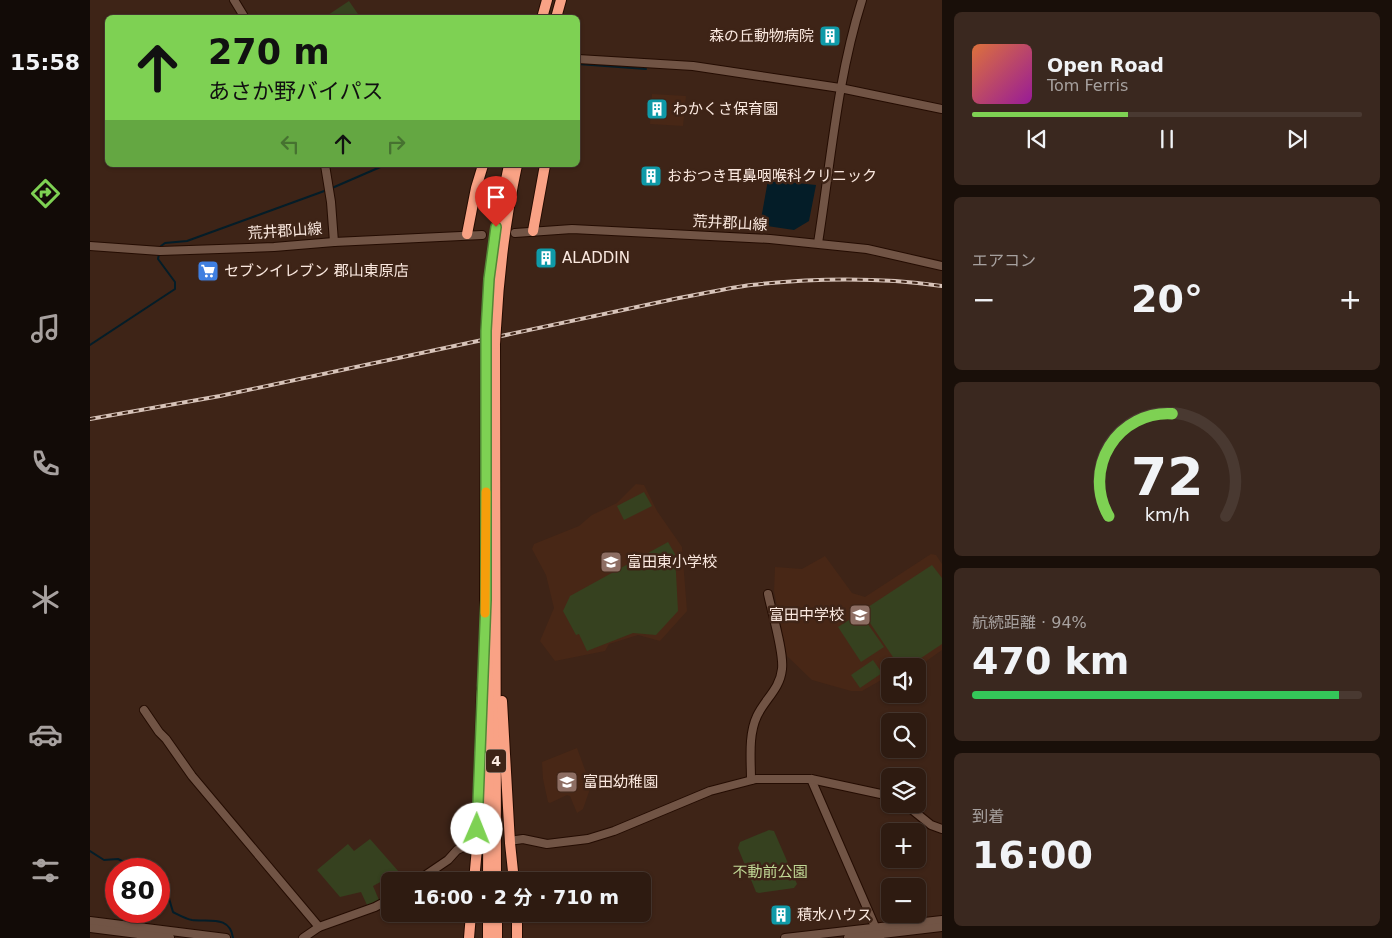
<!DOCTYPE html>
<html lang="ja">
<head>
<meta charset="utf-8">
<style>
  body { margin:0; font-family:"DejaVu Sans","Noto Sans JP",sans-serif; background:#3a281f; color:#f1f3f6; height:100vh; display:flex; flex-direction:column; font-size:19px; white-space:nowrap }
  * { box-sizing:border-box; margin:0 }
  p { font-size:16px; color:#a7a19f }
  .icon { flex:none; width:28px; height:28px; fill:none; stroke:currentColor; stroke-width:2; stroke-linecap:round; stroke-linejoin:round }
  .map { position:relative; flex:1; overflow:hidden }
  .drawer { display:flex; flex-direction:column; gap:12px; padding:12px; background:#190f09; width:450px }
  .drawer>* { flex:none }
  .hud { position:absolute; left:15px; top:15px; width:475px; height:152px; border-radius:8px; box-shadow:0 1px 4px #0004,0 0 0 1px #493931; background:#7ed153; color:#111; overflow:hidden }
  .fabs { position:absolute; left:791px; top:658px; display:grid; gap:10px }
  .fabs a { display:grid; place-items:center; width:45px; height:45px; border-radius:8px; background:#2e1b11; box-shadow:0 1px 4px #0004,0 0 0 1px #493931; font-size:25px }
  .speed { position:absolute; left:15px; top:858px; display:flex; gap:10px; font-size:25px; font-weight:700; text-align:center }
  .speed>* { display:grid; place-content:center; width:65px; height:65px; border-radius:50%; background:#2e1b11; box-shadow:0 1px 4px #0004,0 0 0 1px #493931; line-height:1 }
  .speed .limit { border:8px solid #d22; background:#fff; color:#111 }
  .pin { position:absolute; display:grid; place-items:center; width:42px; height:42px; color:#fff; margin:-51px -21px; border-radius:50% 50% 50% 0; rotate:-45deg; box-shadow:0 0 5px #0007 }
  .pin .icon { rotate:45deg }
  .me { position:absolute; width:55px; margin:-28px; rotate:1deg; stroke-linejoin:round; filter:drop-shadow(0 0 4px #0008) }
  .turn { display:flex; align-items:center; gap:18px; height:105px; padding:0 20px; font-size:22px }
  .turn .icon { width:65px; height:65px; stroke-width:2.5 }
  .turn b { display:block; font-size:35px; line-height:42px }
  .lanes { display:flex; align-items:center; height:48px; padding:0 20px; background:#0003; justify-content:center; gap:25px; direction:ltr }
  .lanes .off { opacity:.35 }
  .big { font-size:38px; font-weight:700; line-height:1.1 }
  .drawer .widget { flex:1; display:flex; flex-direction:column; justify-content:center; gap:8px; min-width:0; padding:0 18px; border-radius:8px; background:#3a281f }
  .drawer .dial { align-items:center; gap:0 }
  .dial svg { height:130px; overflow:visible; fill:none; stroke:#493931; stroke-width:7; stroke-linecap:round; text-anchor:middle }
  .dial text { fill:#f1f3f6; stroke:none }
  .song { display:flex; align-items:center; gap:15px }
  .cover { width:60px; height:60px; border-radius:8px; background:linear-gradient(135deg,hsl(20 70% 55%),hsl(300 70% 35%)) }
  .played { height:5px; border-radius:2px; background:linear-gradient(90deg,#7ed153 40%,#493931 40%) }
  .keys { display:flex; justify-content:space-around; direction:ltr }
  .heat { display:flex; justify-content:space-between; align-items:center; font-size:28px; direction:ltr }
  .charge { height:8px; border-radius:4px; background:linear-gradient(90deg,#34c759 94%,#493931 0) }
  .trip { position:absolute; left:291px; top:872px; width:270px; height:50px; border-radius:8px; background:#2e1b11; box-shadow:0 1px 4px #0004,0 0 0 1px #493931; font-weight:700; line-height:50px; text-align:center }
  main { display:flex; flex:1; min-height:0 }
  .tab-bar { display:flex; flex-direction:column; width:90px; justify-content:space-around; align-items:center; background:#120b07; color:#a7a19f }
  .tab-bar .icon { width:35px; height:35px }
  .tab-bar .active { color:#7ed153 }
  .tab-bar b { font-size:22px; color:#f1f3f6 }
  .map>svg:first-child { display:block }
  .built { fill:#482716 }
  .green { fill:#36411f }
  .water { fill:#041d28 }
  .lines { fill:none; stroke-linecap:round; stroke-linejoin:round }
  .stream { stroke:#041d28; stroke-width:2 }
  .secondary-casing { stroke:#240c02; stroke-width:10 }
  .highway-casing { stroke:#240c02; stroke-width:12 }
  .secondary { stroke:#715445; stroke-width:8 }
  .highway { stroke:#f9a285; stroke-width:10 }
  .rail-casing { stroke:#d7c3b9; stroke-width:4 }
  .rail { stroke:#3e2417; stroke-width:2; stroke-dasharray:5.5; stroke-linecap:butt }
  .highway-bridge-casing { stroke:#240c02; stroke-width:12; stroke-linecap:butt }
  .highway-bridge { stroke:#f9a285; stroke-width:10 }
  .route-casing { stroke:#528836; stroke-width:12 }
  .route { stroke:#7ed153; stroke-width:9 }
  .slow { stroke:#f59e0b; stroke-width:9 }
  .labels { text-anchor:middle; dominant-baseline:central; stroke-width:5; stroke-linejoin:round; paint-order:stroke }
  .shield { fill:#3e2417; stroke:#c2ada3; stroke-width:1 }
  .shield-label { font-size:14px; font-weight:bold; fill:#fae8df }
  .poi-label { font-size:15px; fill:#fae8df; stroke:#3e2417; text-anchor:start }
  .street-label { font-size:15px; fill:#fae8df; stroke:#3e2417 }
  .park-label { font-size:15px; fill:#c0d895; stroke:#3e2417 }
</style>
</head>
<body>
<main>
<nav class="tab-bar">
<b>15:58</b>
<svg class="icon active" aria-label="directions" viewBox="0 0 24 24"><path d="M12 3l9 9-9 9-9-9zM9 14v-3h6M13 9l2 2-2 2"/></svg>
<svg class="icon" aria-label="music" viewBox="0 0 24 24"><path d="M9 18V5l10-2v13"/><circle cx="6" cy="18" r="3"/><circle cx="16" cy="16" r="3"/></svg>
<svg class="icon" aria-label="phone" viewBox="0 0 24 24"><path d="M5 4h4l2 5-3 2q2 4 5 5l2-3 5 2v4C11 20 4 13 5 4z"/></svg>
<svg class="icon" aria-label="climate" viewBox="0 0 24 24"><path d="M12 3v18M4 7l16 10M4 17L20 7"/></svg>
<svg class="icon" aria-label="car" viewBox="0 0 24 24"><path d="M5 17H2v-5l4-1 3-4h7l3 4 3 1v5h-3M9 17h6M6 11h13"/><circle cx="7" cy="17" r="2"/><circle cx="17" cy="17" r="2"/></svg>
<svg class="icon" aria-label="filters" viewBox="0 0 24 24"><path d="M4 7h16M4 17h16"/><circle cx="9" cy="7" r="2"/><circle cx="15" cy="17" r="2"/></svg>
</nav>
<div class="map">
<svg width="852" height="938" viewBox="0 0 852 938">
  <rect width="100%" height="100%" fill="#3e2417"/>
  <g class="built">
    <polygon points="562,94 596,96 593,126 560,124"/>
    <polygon points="546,484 554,485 567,511 592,547 597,611 570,641 548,635 519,644 515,651 465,661 450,641 464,608 456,575 442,549 444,544 489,526 502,515 527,503"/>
    <polygon points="841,554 846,555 852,564 852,650 828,667 800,666 800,675 772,691 761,691 722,680 697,656 684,591 685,567 712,569 735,556 762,593 775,597"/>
    <polygon points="487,748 501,786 493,809 487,813 480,796 477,795 460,803 458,802 453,779 452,762"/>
  </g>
  <g class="green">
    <polygon points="259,1 270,17 235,17"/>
    <polygon points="554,492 562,506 534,520 527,506"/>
    <polygon points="578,542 585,554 588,611 566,635 543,633 497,651 489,634 486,635 473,611 480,596"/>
    <polygon points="842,565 852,578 852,644 819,666 809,666 772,611"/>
    <polygon points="770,613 794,647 771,662 748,627"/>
    <polygon points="783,660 792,673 770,688 761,675"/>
    <polygon points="679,830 684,831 707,884 704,888 669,893 666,892 648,848 650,842"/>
    <polygon points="280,839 309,872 283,886 289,900 277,905 271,892 250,897 227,870 258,844 264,851"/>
  </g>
  <polygon class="water" points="678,180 726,185 719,221 704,230 670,225"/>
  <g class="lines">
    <g class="stream">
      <polyline points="488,64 556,69"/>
      <polyline points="242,188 295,165"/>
      <polyline points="70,249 71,246 75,243 97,241 237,190"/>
      <polyline points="0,345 85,289 85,282 68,259 69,254"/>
      <polyline points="0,851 14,860 28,859 34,862 41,868 47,869"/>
      <path d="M69 883 78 895 83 912C89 915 96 919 102 920 119 922 140 915 143 938"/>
    </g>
    <g class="secondary-casing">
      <g id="secondary">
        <polyline points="144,0 155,18"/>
        <polyline points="488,59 603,66 750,88 852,109"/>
        <polyline points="235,165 241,202 244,242"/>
        <polyline points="425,233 482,229 680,239 777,249 852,266"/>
        <path d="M728 243C741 161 747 79 772 0"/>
        <polyline points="0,246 70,251 184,247 244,242 392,235"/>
        <polyline points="54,710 69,732 76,739 102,776 229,927"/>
        <polyline points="721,779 790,938"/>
        <path d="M661 780C661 760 658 735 667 716 675 699 690 689 692 669 694 652 682 613 678 594"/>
        <polyline points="815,804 841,825 852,829"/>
        <polyline points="426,840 433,839 457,844 498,839 524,831 620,791 666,779 721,779 800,796"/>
        <polyline points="327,881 358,860 367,850 378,845"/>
        <polyline points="0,921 136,938"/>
        <polyline points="0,928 80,938"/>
        <polyline points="213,938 229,927 285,907 300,899"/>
        <polyline points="695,938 852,920"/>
        <polyline points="758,938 852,927"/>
      </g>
    </g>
    <g class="highway-casing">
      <g id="highway">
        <polyline points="452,18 457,0"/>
        <polyline points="466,18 471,0"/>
        <polyline points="443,231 455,165"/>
        <polyline points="377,234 386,188 393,165"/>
        <path d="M406 328C409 271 415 221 427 165"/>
        <path d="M396 331C400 275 407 220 419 165"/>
        <polyline points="405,344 406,881"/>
        <polyline points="396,346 395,600 399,705 398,881"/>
        <polyline points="412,701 420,843 424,881"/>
        <polyline points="384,881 387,848 392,689"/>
        <polyline points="398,914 398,938"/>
        <polyline points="407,914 407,938"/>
        <polyline points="379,938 381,914"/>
        <polyline points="427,938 427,914"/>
      </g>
    </g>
    <use href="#secondary" class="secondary"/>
    <use href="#highway" class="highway"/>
    <g class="rail-casing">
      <path id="rail" d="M0 419 130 396 589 298C613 294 637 288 661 285 724 278 789 277 852 286"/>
    </g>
    <use href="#rail" class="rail"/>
    <g class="highway-bridge-casing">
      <g id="highway-bridge">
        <polyline points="405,344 406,328"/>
        <polyline points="396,346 396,331"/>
      </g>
    </g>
    <use href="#highway-bridge" class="highway-bridge"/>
  </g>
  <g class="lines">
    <g class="route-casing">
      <polyline id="route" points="387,829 396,600 396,331 399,279 406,227"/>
    </g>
    <use href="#route" class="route"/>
    <polyline class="slow" points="395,613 396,492"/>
  </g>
  <defs>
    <g id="building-square" transform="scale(1.125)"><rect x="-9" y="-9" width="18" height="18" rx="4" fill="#0f9aa8" stroke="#3e2417"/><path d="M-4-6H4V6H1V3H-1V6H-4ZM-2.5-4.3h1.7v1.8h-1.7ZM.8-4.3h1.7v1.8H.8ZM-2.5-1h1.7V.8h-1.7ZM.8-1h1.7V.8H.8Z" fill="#fff"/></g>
    <g id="supermarket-square" transform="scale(1.125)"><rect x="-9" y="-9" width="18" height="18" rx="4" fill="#3f7fe0" stroke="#3e2417"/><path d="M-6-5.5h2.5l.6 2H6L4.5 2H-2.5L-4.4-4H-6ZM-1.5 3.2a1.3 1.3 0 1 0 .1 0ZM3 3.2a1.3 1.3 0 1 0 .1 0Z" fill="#fff"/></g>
    <g id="school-square" transform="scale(1.125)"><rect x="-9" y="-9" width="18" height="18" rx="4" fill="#8d6e63" stroke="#3e2417"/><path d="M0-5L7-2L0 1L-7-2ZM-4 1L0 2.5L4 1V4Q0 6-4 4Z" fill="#fff"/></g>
  </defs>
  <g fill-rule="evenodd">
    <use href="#building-square" x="740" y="36"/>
    <use href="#building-square" x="567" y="109"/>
    <use href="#building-square" x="561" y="176"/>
    <use href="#building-square" x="456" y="258"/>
    <use href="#supermarket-square" x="118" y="271"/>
    <use href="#school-square" x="521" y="562"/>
    <use href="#school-square" x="770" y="615"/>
    <use href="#school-square" x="477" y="782"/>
    <use href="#building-square" x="691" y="915"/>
  </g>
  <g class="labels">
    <rect class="shield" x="396" y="749.5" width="20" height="23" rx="4"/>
    <g class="shield-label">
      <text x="406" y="761">4</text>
    </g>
    <g class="poi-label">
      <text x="724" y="36" text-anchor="end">森の丘動物病院</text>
      <text x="583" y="109">わかくさ保育園</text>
      <text x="577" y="176">おおつき耳鼻咽喉科クリニック</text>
      <text x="472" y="258">ALADDIN</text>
      <text x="134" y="271">セブンイレブン 郡山東原店</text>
      <text x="537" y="562">富田東小学校</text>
      <text x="754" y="615" text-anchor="end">富田中学校</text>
      <text x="493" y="782">富田幼稚園</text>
      <text x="707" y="915">積水ハウス</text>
    </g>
    <g class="street-label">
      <text transform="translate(640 223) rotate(3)">荒井郡山線</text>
      <text transform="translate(195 231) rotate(-4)">荒井郡山線</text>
    </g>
    <g class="park-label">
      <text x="680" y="872">不動前公園</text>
    </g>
  </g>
</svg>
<div class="fabs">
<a><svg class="icon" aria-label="sound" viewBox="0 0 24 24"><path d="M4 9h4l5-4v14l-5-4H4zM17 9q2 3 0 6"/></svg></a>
<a><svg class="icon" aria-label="search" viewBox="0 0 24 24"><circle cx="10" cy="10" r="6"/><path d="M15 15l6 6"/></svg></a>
<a><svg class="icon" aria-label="layers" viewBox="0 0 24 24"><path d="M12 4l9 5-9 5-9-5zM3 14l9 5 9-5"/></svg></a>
<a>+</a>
<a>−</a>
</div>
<div class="speed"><div class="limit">80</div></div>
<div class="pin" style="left:406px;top:227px;background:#d93025"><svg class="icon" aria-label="arrive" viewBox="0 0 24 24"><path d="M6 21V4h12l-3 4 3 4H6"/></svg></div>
<svg class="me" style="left:387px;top:829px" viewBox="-20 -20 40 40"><circle r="19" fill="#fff"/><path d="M0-13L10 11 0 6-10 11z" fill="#7ed153"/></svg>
<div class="trip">16:00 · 2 分 · 710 m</div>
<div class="hud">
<div class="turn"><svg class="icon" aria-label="ahead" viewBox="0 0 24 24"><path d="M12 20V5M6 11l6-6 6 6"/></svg><div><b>270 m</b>あさか野バイパス</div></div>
<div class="lanes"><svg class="icon off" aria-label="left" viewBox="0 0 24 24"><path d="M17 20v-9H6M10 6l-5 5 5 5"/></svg><svg class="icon" aria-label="ahead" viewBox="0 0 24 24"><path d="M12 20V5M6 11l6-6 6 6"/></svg><svg class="icon off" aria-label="right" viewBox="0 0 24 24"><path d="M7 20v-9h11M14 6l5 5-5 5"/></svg></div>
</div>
</div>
<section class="drawer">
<div class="widget">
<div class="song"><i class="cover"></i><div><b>Open Road</b><p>Tom Ferris</p></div></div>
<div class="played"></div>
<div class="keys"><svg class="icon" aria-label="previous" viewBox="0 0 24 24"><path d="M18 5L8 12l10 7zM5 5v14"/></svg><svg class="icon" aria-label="pause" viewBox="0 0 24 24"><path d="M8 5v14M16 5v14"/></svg><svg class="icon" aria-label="next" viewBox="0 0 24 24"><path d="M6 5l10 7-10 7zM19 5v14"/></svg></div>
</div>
<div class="widget"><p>エアコン</p>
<div class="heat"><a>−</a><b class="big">20°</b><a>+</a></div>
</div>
<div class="widget dial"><svg viewBox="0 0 100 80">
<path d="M14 69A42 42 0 1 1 86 69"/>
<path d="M14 69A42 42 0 0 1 53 6" stroke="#7ed153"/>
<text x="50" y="56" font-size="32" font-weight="700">72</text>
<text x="50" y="72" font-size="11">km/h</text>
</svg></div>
<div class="widget"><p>航続距離 · 94%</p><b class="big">470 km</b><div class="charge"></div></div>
<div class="widget"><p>到着</p><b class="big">16:00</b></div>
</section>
</main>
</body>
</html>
